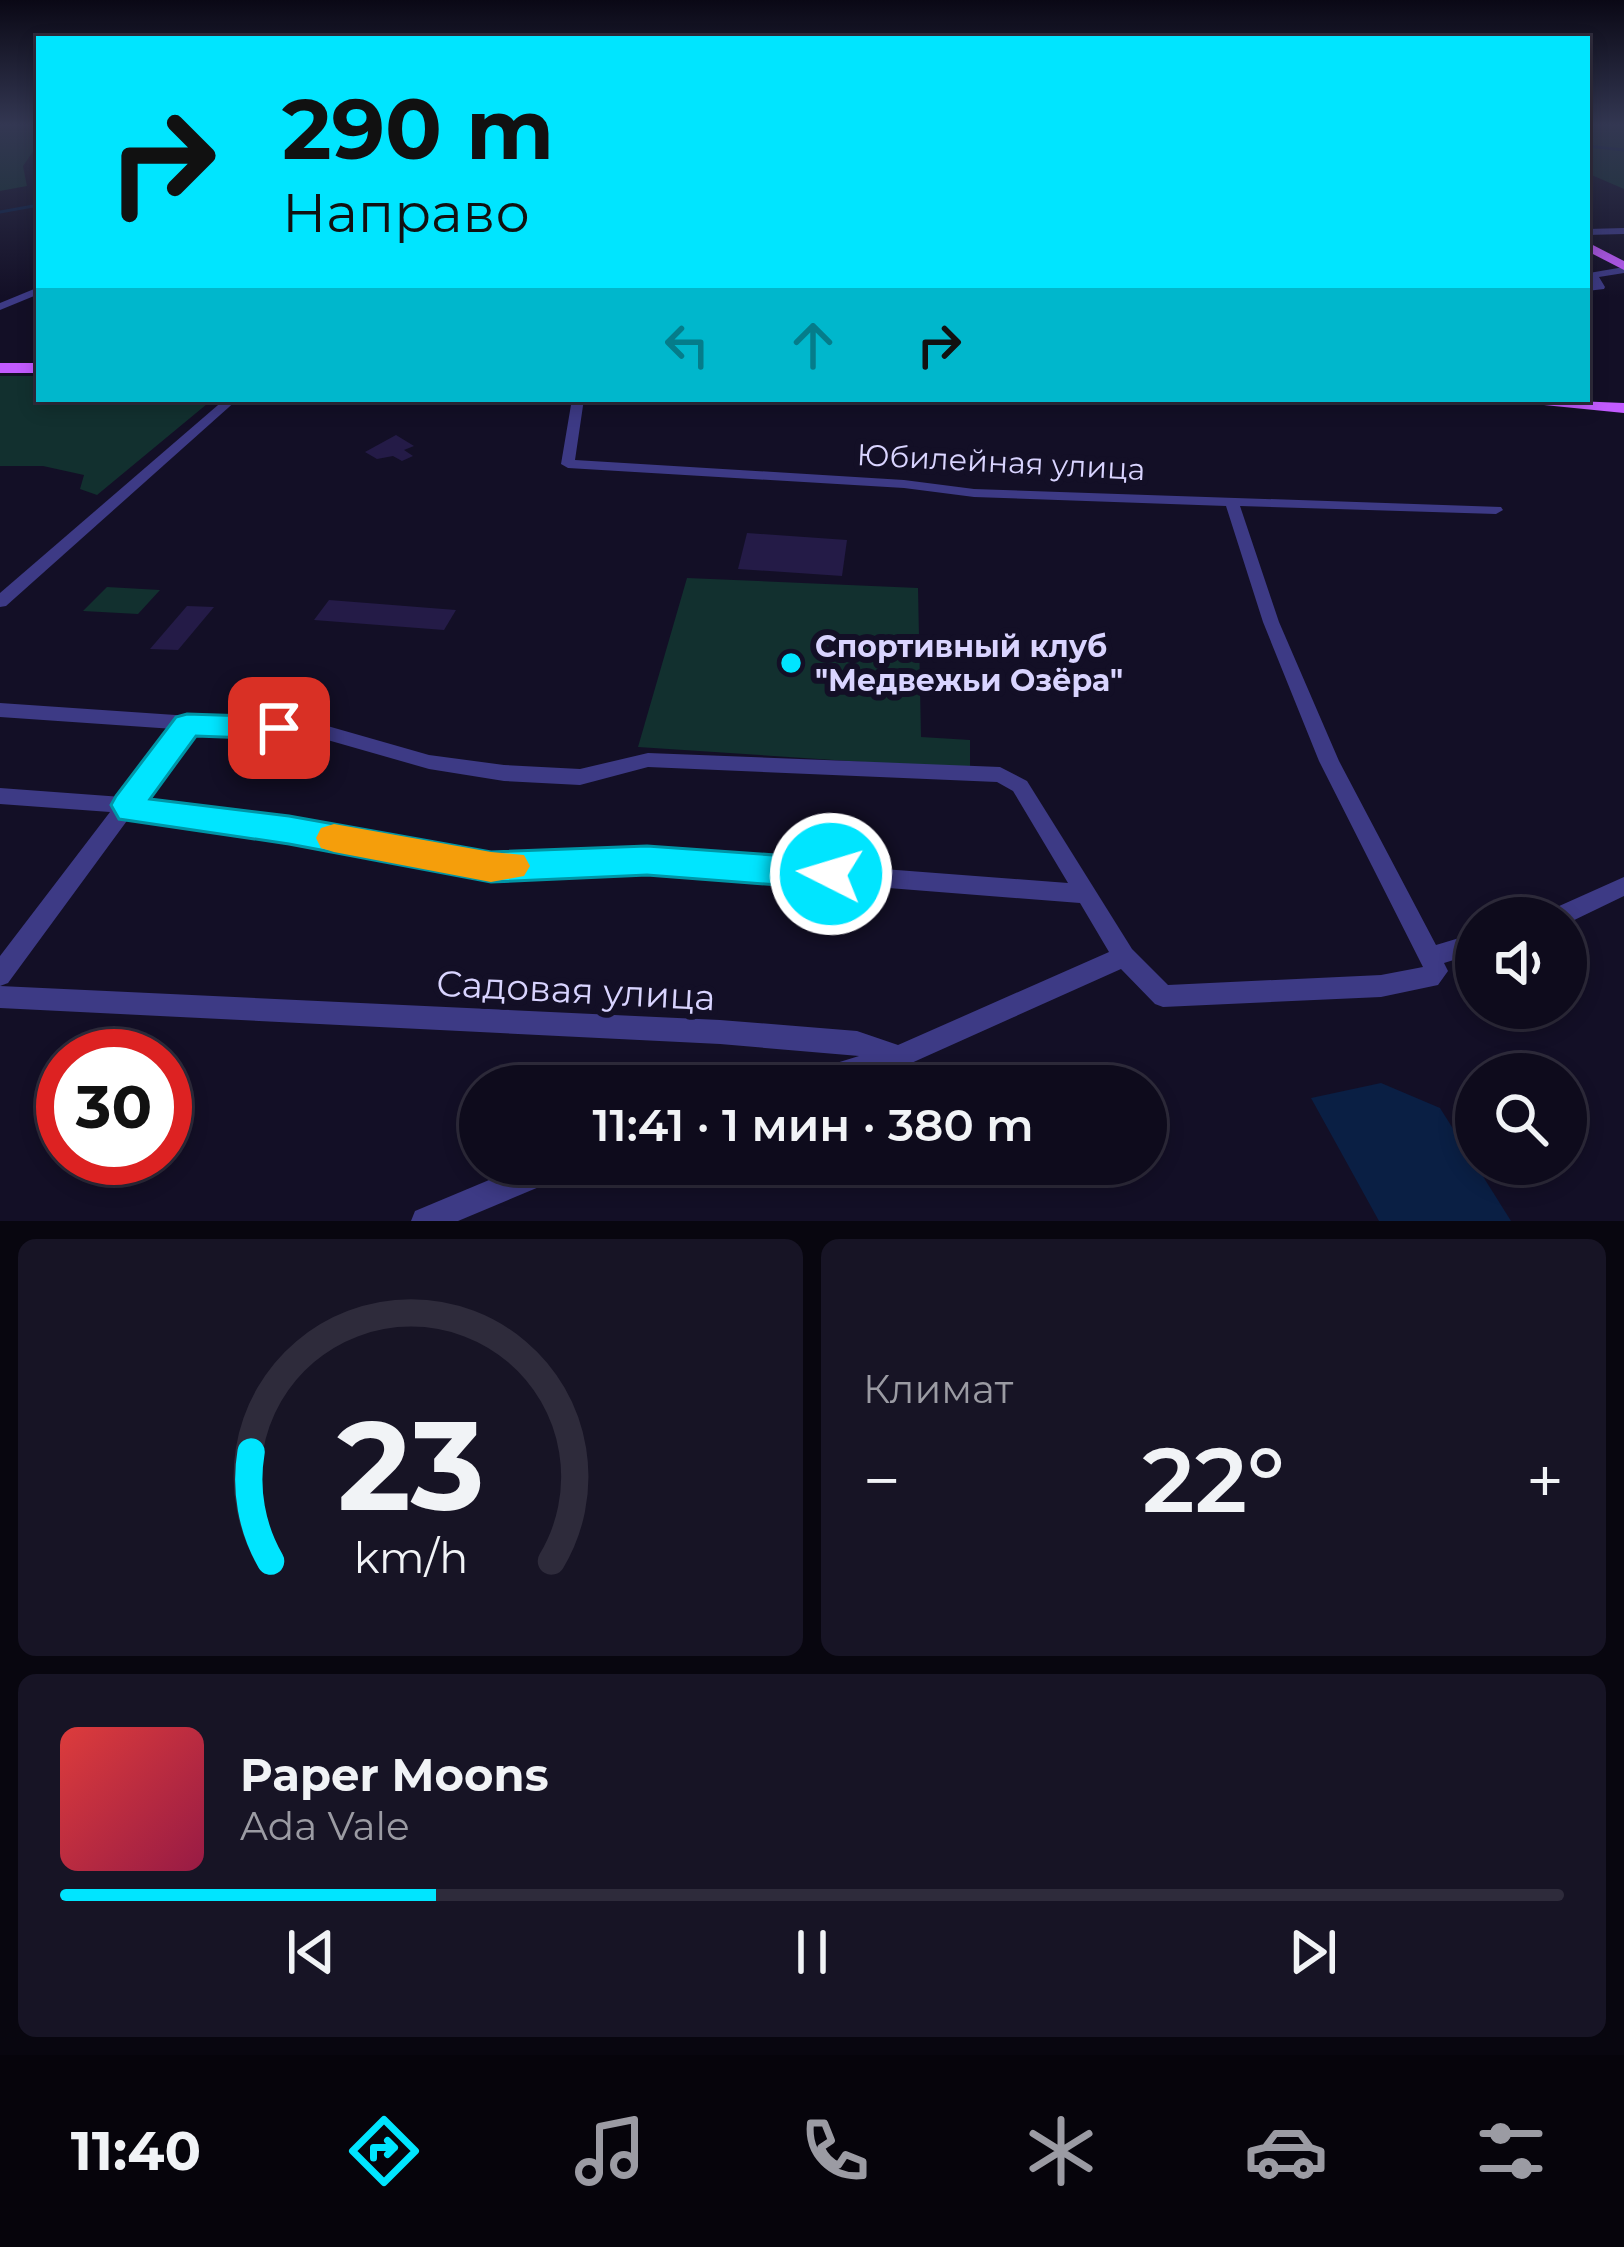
<!DOCTYPE html>
<html lang="ru">
<head>
<meta charset="utf-8">
<style>
  body { margin:0; font-family:Montserrat,sans-serif; background:#171425; color:#f1f3f6; height:100vh; display:flex; flex-direction:column; font-size:45px; white-space:nowrap }
  * { box-sizing:border-box; margin:0 }
  p { font-size:39px; color:#9b9ba3 }
  .icon { flex:none; width:66px; height:66px; fill:none; stroke:currentColor; stroke-width:2; stroke-linecap:round; stroke-linejoin:round }
  .map { position:relative; height:1221px; overflow:hidden }
  .panel { display:flex; flex-direction:column; gap:18px; padding:18px; background:#08060f; flex:1 }
  .panel>* { flex:none }
  .top-card { position:absolute; left:36px; top:36px; width:1554px; height:366px; border-radius:0px; box-shadow:0 6px 18px #0003,0 0 0 3px #2e2b3b; background:#00e5ff; color:#111; overflow:hidden }
  .controls { position:absolute; left:1455px; top:897px; display:grid; gap:24px }
  .controls a { display:grid; place-items:center; width:132px; height:132px; border-radius:50%; background:#0e0b1c; box-shadow:0 6px 18px #0003,0 0 0 3px #2e2b3b; font-size:60px }
  .speed { position:absolute; left:36px; top:1029px; display:flex; gap:24px; font-size:60px; font-weight:700; text-align:center }
  .speed>* { display:grid; place-content:center; width:156px; height:156px; border-radius:50%; background:#0e0b1c; box-shadow:0 6px 18px #0003,0 0 0 3px #2e2b3b; line-height:1 }
  .speed .limit { border:18px solid #d22; background:#fff; color:#111 }
  .pin { position:absolute; display:grid; place-items:center; width:102px; height:102px; color:#fff; margin:-51px; border-radius:24px; box-shadow:0 6px 18px #0006 }
  .me { position:absolute; width:132px; margin:-66px; rotate:275deg; stroke-linejoin:round; filter:drop-shadow(0 0 9px #0008) }
  .turn { display:flex; align-items:center; gap:42px; height:252px; padding:0 48px; font-size:54px }
  .turn .icon { width:156px; height:156px; stroke-width:2.5 }
  .turn b { display:block; font-size:84px; line-height:102px }
  .lanes { display:flex; align-items:center; height:114px; padding:0 48px; background:#0003; justify-content:center; gap:60px; direction:ltr }
  .lanes .off { opacity:.35 }
  .big { font-size:90px; font-weight:600; line-height:1.1 }
  .panel .card { flex:1; display:flex; flex-direction:column; justify-content:center; gap:18px; min-width:0; padding:0 42px; border-radius:18px; background:#171425 }
  .panel .dial { align-items:center; gap:0 }
  .dial svg { height:312px; overflow:visible; fill:none; stroke:#2e2b3b; stroke-width:7; stroke-linecap:round; text-anchor:middle }
  .dial text { fill:#f1f3f6; stroke:none }
  .song { display:flex; align-items:center; gap:36px }
  .cover { width:144px; height:144px; border-radius:18px; background:linear-gradient(135deg,hsl(0 70% 55%),hsl(340 70% 35%)) }
  .played { height:12px; border-radius:6px; background:linear-gradient(90deg,#00e5ff 25%,#2e2b3b 25%) }
  .keys { display:flex; justify-content:space-around; direction:ltr }
  .heat { display:flex; justify-content:space-between; align-items:center; font-size:66px; direction:ltr }
  .panel .tiles { flex:1; display:grid; gap:18px; grid-template-columns:1fr 1fr }
  .card:last-child { grid-column:span 2 }
  .trip { position:absolute; left:459px; top:1065px; width:708px; height:120px; border-radius:60px; background:#0e0b1c; box-shadow:0 6px 18px #0003,0 0 0 3px #2e2b3b; font-weight:600; line-height:120px; text-align:center }
  .dock { display:flex; height:192px; justify-content:space-around; align-items:center; background:#06040b; color:#9b9ba3 }
  .dock .icon { width:84px; height:84px }
  .dock .current { color:#00e5ff }
  .dock b { font-size:54px; color:#f1f3f6 }
  .map>svg:first-child { display:block }
  .green { fill:#12302f }
  .water { fill:#0a1f44 }
  .lines { fill:none; stroke-linecap:round; stroke-linejoin:round }
  .stream { stroke:#0a1f44; stroke-width:3 }
  .building { fill:#241b47 }
  .minor { fill:#3d3a85; fill-rule:evenodd }
  .major { fill:#c25bff; fill-rule:evenodd }
  .route { fill:#00e5ff; stroke:#0095a6; stroke-width:3 }
  .slow { fill:#f59e0b }
  .poi-dot { fill:#00e5ff; stroke:#130f26; stroke-width:4.5 }
  .labels { text-anchor:middle; dominant-baseline:central; stroke-width:12; stroke-linejoin:round; paint-order:stroke }
  .street-label { font-size:30px; fill:#d9d4ff; stroke:#130f26 }
  .poi-label { font-size:30px; font-weight:bold; fill:#d9d4ff; stroke:#130f26; text-anchor:start }
  .near-street-label { font-size:36px; fill:#d9d4ff; stroke:#130f26 }
</style>
</head>
<body>
<div class="map">
<svg width="1624" height="1221" viewBox="0 0 1624 1221">
  <rect width="100%" height="100%" fill="#130f26"/>
  <g class="green">
    <polygon points="0,126 39,126 39,143 23,166 27,186 0,191"/>
    <polygon points="1587,126 1624,126 1624,189 1587,173"/>
    <polygon points="0,376 39,376 39,399 213,399 97,495 80,489 84,475 43,466 0,466"/>
    <polygon points="687,578 918,588 921,737 970,740 970,769 638,747"/>
    <polygon points="107,587 160,590 138,614 83,611"/>
  </g>
  <polygon class="water" points="1381,1083 1440,1108 1511,1221 1379,1221 1311,1098"/>
  <g class="lines">
    <g class="stream">
      <polyline points="1587,146 1624,150"/>
      <polyline points="0,212 39,205"/>
    </g>
  </g>
  <g class="building">
    <polygon points="396,435 414,446 404,450 413,456 402,461 393,456 377,459 365,452"/>
    <polygon points="747,533 847,540 842,576 738,569"/>
    <polygon points="329,600 456,610 444,630 314,620"/>
    <polygon points="187,606 214,607 178,650 150,649"/>
  </g>
  <g class="lines">
    <g class="minor">
      <polygon points="1624,228 1624,234 1587,235 1587,229"/>
      <polygon points="1624,267 1624,273 1599,277 1605,287 1604,289 1587,291 1587,285 1593,284 1588,275 1589,273"/>
      <polygon points="39,287 39,294 0,310 0,303"/>
      <polygon points="225,399 238,399 6,606 0,607 0,593"/>
      <path d="M572 399H584L575 460 904 480 974 489 1501 507 1503 510 1496 514 1240 506 1279 622 1339 761 1436 945 1476 933V953L1444 963 1448 971 1438 985 1381 997 1163 1007 1155 1004 1121 969 898 1069 842 1086H787L791 1077 859 1056 720 1044 0 1008V956L110 812 0 804V788L122 797 174 729 0 717V703L324 725 429 755 504 765 580 769 648 753 1000 767 1027 781 1132 949 1168 985 1381 975 1423 967 1319 761 1263 622 1226 506 974 497 904 488 568 468 561 464ZM194 730 324 739 429 769 504 781 580 785 648 767 997 782 1013 791 1068 883 647 851 491 858 289 822 140 803ZM129 818 289 838 491 876 647 869 1080 903 1109 952 898 1045 857 1031 720 1020 0 986 8 983Z"/>
      <polygon points="1624,877 1624,896 1566,924 1566,918 1545,918 1548,911"/>
      <polygon points="527,1164 574,1164 570,1174 458,1221 411,1221 415,1211"/>
    </g>
    <g class="major">
      <polygon points="1587,242 1624,261 1624,270 1587,251"/>
      <rect x="0" y="363" width="39" height="10"/>
      <polygon points="1526,399 1624,403 1624,413 1534,404"/>
    </g>
  </g>
  <linearGradient id="sky" x2="0" y2="1"><stop stop-color="#0a0815"/><stop offset="0.42" stop-color="#333752"/><stop offset="1" stop-color="#333752" stop-opacity="0"/></linearGradient>
  <rect width="1624" height="297" fill="url(#sky)"/>
  <polygon class="route" points="187,714 279,717 290,720 295,728 290,736 279,739 196,736 150,799 289,816 491,852 647,846 831,859 844,863 849,874 844,885 831,889 647,875 491,882 289,844 119,819 111,805 116,796 176,717"/>
  <polygon class="slow" points="334,824 491,852 524,855 530,866 524,876 491,882 334,852 321,848 316,838 321,828"/>
  <circle class="poi-dot" cx="791" cy="663" r="12"/>
  <g class="labels">
    <g class="street-label">
      <text transform="translate(1001 462) rotate(3)">Юбилейная улица</text>
    </g>
    <g class="poi-label">
      <text x="815" y="646">Спортивный клуб<tspan x="815" dy="34">"Медвежьи Озёра"</tspan></text>
    </g>
    <g class="near-street-label">
      <text transform="translate(576 990) rotate(3)">Садовая улица</text>
    </g>
  </g>
</svg>
<div class="controls">
<a><svg class="icon" aria-label="sound" viewBox="0 0 24 24"><path d="M4 9h4l5-4v14l-5-4H4zM17 9q2 3 0 6"/></svg></a>
<a><svg class="icon" aria-label="search" viewBox="0 0 24 24"><circle cx="10" cy="10" r="6"/><path d="M15 15l6 6"/></svg></a>
</div>
<div class="speed"><div class="limit">30</div></div>
<div class="pin" style="left:279px;top:728px;background:#d93025"><svg class="icon" aria-label="arrive" viewBox="0 0 24 24"><path d="M6 21V4h12l-3 4 3 4H6"/></svg></div>
<svg class="me" style="left:831px;top:874px" viewBox="-20 -20 40 40"><circle r="17" fill="#00e5ff" stroke="#fff" stroke-width="3"/><path d="M0-11L8 9 0 5-8 9z" fill="#fff"/></svg>
<div class="trip">11:41 · 1 мин · 380 m</div>
<div class="top-card">
<div class="turn"><svg class="icon" aria-label="right" viewBox="0 0 24 24"><path d="M7 20v-9h11M14 6l5 5-5 5"/></svg><div><b>290 m</b>Направо</div></div>
<div class="lanes"><svg class="icon off" aria-label="left" viewBox="0 0 24 24"><path d="M17 20v-9H6M10 6l-5 5 5 5"/></svg><svg class="icon off" aria-label="ahead" viewBox="0 0 24 24"><path d="M12 20V5M6 11l6-6 6 6"/></svg><svg class="icon" aria-label="right" viewBox="0 0 24 24"><path d="M7 20v-9h11M14 6l5 5-5 5"/></svg></div>
</div>
</div>
<section class="panel">
<div class="tiles">
<div class="card dial"><svg viewBox="0 0 100 80">
<path d="M14 69A42 42 0 1 1 86 69"/>
<path d="M14 69A42 42 0 0 1 9 41" stroke="#00e5ff"/>
<text x="50" y="56" font-size="32" font-weight="700">23</text>
<text x="50" y="72" font-size="11">km/h</text>
</svg></div>
<div class="card"><p>Климат</p>
<div class="heat"><a>−</a><b class="big">22°</b><a>+</a></div>
</div>
<div class="card">
<div class="song"><i class="cover"></i><div><b>Paper Moons</b><p>Ada Vale</p></div></div>
<div class="played"></div>
<div class="keys"><svg class="icon" aria-label="previous" viewBox="0 0 24 24"><path d="M18 5L8 12l10 7zM5 5v14"/></svg><svg class="icon" aria-label="pause" viewBox="0 0 24 24"><path d="M8 5v14M16 5v14"/></svg><svg class="icon" aria-label="next" viewBox="0 0 24 24"><path d="M6 5l10 7-10 7zM19 5v14"/></svg></div>
</div>
</div>
</section>
<nav class="dock">
<b>11:40</b>
<svg class="icon current" aria-label="directions" viewBox="0 0 24 24"><path d="M12 3l9 9-9 9-9-9zM9 14v-3h6M13 9l2 2-2 2"/></svg>
<svg class="icon" aria-label="music" viewBox="0 0 24 24"><path d="M9 18V5l10-2v13"/><circle cx="6" cy="18" r="3"/><circle cx="16" cy="16" r="3"/></svg>
<svg class="icon" aria-label="phone" viewBox="0 0 24 24"><path d="M5 4h4l2 5-3 2q2 4 5 5l2-3 5 2v4C11 20 4 13 5 4z"/></svg>
<svg class="icon" aria-label="climate" viewBox="0 0 24 24"><path d="M12 3v18M4 7l16 10M4 17L20 7"/></svg>
<svg class="icon" aria-label="car" viewBox="0 0 24 24"><path d="M5 17H2v-5l4-1 3-4h7l3 4 3 1v5h-3M9 17h6M6 11h13"/><circle cx="7" cy="17" r="2"/><circle cx="17" cy="17" r="2"/></svg>
<svg class="icon" aria-label="filters" viewBox="0 0 24 24"><path d="M4 7h16M4 17h16"/><circle cx="9" cy="7" r="2"/><circle cx="15" cy="17" r="2"/></svg>
</nav>
</body>
</html>
